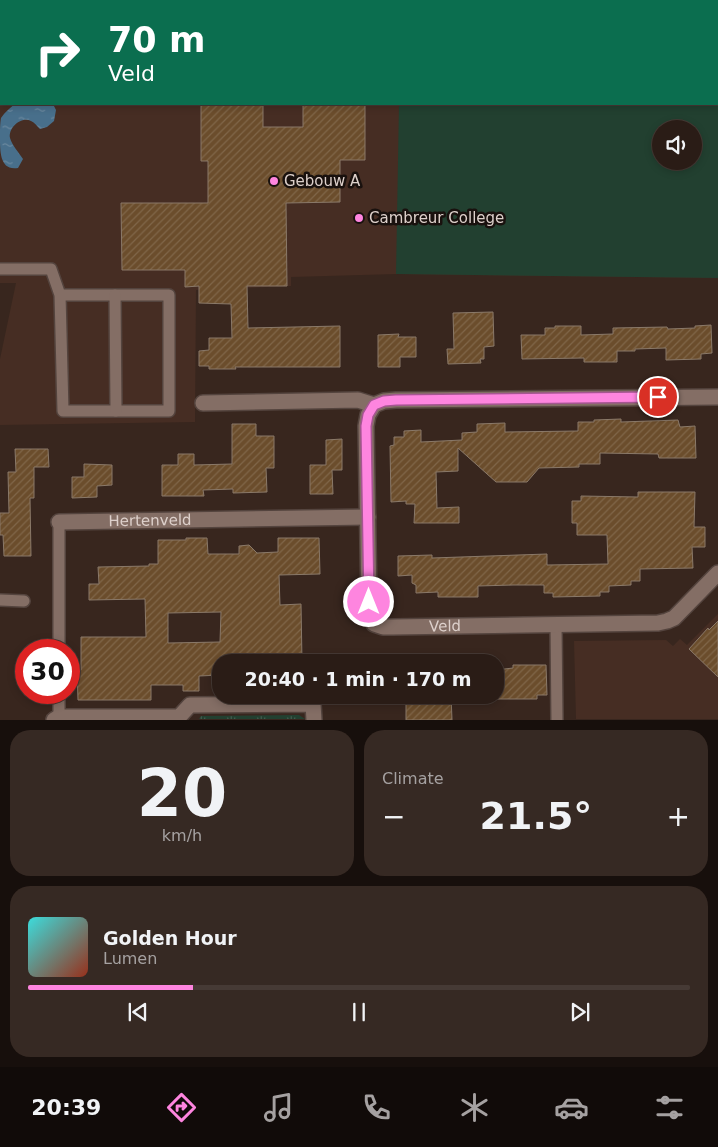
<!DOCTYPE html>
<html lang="en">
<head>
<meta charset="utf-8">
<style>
  body { margin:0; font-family:"DejaVu Sans",sans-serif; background:#362923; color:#f1f3f6; height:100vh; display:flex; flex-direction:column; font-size:19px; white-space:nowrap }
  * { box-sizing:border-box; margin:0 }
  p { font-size:16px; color:#a5a1a1 }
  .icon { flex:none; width:28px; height:28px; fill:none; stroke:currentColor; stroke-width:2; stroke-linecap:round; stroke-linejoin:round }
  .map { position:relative; height:720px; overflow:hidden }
  .details { display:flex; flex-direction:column; gap:10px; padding:10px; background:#170f0c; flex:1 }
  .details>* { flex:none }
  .banner { position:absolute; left:0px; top:0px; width:719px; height:105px; box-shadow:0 2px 8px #0003,0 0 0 1px #463a35; background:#0b6e4f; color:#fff; overflow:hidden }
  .tools { position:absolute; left:652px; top:120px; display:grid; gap:10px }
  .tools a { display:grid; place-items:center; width:50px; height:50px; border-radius:50%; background:#2a1c16; box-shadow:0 2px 8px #0003,0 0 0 1px #463a35; font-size:25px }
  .speed { position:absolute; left:15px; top:639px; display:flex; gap:10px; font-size:25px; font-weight:700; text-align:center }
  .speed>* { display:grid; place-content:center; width:65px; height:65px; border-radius:50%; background:#2a1c16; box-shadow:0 2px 8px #0003,0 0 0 1px #463a35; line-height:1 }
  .speed .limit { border:8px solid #d22; background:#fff; color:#111 }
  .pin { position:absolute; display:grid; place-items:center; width:42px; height:42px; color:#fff; margin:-21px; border:2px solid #fff; border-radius:50%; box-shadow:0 1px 5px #0007 }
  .me { position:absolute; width:55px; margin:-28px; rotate:0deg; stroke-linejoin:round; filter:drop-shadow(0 0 4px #0008) }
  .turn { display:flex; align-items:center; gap:18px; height:105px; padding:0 25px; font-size:22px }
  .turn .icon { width:65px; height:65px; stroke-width:2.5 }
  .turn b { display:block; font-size:35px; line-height:42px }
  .big { font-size:38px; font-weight:700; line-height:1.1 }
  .details .tile { flex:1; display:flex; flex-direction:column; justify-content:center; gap:8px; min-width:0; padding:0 18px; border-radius:20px; background:#362923 }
  .details .dial { align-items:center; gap:0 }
  .dial b { font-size:65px; line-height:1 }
  .song { display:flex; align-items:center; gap:15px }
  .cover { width:60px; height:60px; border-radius:8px; background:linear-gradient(135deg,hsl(180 70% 55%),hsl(10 70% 35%)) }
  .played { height:5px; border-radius:2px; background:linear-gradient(90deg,#fe85df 25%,#463a35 25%) }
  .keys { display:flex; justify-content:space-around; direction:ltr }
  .heat { display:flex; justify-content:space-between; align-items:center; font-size:28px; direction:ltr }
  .details .tiles { flex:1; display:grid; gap:10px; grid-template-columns:1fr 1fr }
  .tile:last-child { grid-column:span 2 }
  .trip { position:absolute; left:212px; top:654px; width:292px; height:50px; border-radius:20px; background:#2a1c16; box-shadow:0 2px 8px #0003,0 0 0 1px #463a35; font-weight:700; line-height:50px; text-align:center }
  .dock { display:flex; height:80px; justify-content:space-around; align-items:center; background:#110b09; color:#a5a1a1 }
  .dock .icon { width:35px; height:35px }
  .dock .current { color:#fe85df }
  .dock b { font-size:22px; color:#f1f3f6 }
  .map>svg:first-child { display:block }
  .built { fill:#462d23; fill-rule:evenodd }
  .grass { fill:url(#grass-tufts) }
  .forest { fill:url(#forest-crowns) }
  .garden { fill:#224030; fill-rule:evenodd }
  .water { fill:url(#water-ripples) }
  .building { fill:url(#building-hatch); stroke:#8a7969; fill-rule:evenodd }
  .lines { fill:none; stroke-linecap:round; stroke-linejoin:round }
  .lane-casing { stroke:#54443e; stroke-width:14 }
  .street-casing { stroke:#54443e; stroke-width:18 }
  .lane { stroke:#846e65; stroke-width:11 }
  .street { stroke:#846e65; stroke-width:15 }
  .route-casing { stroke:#a55691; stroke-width:12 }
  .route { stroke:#fe85df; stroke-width:9 }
  .poi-dot { fill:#fe85df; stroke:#19110e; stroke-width:2 }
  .labels { text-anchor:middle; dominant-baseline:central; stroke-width:5; stroke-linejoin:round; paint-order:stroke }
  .poi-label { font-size:15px; fill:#ddd0cb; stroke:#19110e; text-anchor:start }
  .street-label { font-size:15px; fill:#ddd0cb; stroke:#19110e }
</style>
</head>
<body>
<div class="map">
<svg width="718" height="720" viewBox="0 0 718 720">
  <defs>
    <pattern id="grass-tufts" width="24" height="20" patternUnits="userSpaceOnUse" patternTransform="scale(1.25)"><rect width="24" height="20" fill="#224030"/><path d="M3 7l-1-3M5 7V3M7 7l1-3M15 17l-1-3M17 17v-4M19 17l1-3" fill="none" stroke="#425b4d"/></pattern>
    <pattern id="forest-crowns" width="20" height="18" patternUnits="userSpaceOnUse" patternTransform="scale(1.25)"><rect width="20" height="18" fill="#224030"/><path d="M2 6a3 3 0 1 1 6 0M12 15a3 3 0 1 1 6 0" fill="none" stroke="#425b4d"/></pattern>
    <pattern id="water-ripples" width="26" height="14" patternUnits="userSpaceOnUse" patternTransform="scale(1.25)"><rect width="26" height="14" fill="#486f8b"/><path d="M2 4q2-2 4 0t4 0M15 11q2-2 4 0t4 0" fill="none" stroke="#6b899f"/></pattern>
    <pattern id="building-hatch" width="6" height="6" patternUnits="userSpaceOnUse" patternTransform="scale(1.25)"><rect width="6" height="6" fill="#6b4d2c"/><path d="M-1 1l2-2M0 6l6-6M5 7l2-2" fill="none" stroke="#806649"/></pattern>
  </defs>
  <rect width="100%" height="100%" fill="#38261e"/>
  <g class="built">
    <path d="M0 0 61 1H1V104H718V30V278L396 274 291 277V286L196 290 195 422 0 425V359L16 283H0ZM661 129H694V161H661Z"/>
    <polygon points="718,614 718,719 576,719 574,641 666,640 673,646 680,639 687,645"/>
  </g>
  <g class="grass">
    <polygon points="210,0 490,0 493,1 211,1"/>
    <polygon points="568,0 647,0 566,1"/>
    <polygon points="299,715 305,719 199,719 201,716"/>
  </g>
  <g class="forest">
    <polygon points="115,0 210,0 211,1 115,1"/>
    <polygon points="647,0 718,1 718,30 718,1 645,1"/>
  </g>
  <path class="garden" d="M718 30V278L396 274 399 104H718ZM661 129H694V161H661Z"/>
  <path class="water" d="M15 104H53L56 110 54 121 47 127 40 129C37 126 34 122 31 121 21 116 8 128 10 138 12 145 19 153 23 159L18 168C0 171 0 152 0 137 0 131 0 123 1 118 5 112 10 108 15 104Z"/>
  <g class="building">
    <polygon points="201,104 263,104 263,127 303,127 303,104 365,104 365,160 340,160 340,202 286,203 287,286 247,286 248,328 340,326 340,367 235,367 236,369 209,369 209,366 199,366 199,351 209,350 209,338 232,338 231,304 199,303 199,286 185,287 185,270 122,270 121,203 208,203 208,161 201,161"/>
    <polygon points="493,312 494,346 484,347 484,359 480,359 481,363 448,364 447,349 454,349 453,313"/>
    <polygon points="711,325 712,353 701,354 701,359 666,360 666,348 635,349 635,351 617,351 617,362 584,362 584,358 522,359 521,335 545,335 545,328 555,328 555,326 581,326 581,335 613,334 613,328 667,327 668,329 695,328 695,326"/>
    <polygon points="399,334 398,337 416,337 416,357 400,357 400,367 378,367 378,335"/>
    <polygon points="621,419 621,422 678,420 680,427 695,426 696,458 659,458 658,454 600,453 600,464 579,464 579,467 539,468 527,482 496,482 458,448 458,471 436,472 437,508 459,507 459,523 414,523 415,504 406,504 406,501 391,502 390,446 394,445 394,437 404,437 404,431 421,430 421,442 462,440 462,433 477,432 477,424 505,423 505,432 578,431 578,422 594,422 594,420"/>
    <polygon points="232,424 256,424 256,436 274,436 274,468 266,468 267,492 233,493 233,489 203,490 204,496 162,496 162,465 178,465 178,454 194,454 194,465 232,464"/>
    <polygon points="342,439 342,470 332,470 333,494 310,494 310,465 326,465 326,440"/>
    <polygon points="15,449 48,449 49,467 34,467 34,498 30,498 31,556 4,556 3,535 0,535 0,513 9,513 8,472 16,472"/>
    <polygon points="84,464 112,465 112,485 97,486 97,497 72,498 72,477 84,477"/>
    <polygon points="638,492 695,492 694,527 705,527 705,547 692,547 693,568 640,569 640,581 631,581 631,585 609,586 609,592 600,592 600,596 553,597 553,593 544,593 544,585 513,585 478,586 478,597 438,597 438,592 416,593 416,585 412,583 412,575 398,576 398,556 432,555 432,558 547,554 547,565 608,564 607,535 577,535 577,523 572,523 572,501 581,501 581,496 638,497"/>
    <path d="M186 538H207L208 554H239V546L249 545 257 553 278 552V538H319L320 574 279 575 280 605 301 604 302 662H221V675L199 676V691H183V685H151V700H78L77 670H81V637H146L145 599 89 600V584H99L98 567 149 566V564H158V540H186ZM221 612 220 642 168 643V613Z"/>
    <polygon points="718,621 718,677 689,649 708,628 709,630"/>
    <polygon points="513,665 546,665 547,695 537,695 537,699 496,699 496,670 513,668"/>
    <polygon points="434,695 451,695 452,720 406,720 406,703 434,703"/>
  </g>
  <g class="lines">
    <g class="lane-casing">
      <g id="lane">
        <polyline points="0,269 51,269 60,295 63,411 169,411 169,295 60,295"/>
        <polyline points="115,295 116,411"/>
        <polyline points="59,522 59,650"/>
        <polyline points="0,600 24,601"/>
        <polyline points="556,624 557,720"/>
        <polyline points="59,717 59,692"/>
      </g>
    </g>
    <g class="street-casing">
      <g id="street">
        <path id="s1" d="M718 397 396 400 384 401 374 405 368 415 366 426 369 602 370 613 374 624 383 627H393L658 623 667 621 674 618 718 573"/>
        <polyline points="203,403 358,400 374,405"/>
        <path id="s2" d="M59 522 368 517"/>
        <polyline points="54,720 59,717 179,717 190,705 313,704 314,720"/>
      </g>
    </g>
    <use href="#lane" class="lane"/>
    <use href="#street" class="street"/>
  </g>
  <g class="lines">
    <g class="route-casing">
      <polyline id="route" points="369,602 366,426 368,415 374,405 384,401 396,400 658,397"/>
    </g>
    <use href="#route" class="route"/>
  </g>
  <g class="poi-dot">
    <circle cx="274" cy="181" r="5"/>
    <circle cx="359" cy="218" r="5"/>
  </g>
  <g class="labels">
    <g class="poi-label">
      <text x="284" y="181">Gebouw A</text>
      <text x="369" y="218">Cambreur College</text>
    </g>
    <g class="street-label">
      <text stroke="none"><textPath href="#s2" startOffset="91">Hertenveld</textPath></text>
      <text stroke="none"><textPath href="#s1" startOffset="638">Veld</textPath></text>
    </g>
  </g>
</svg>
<div class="tools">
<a><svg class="icon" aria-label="sound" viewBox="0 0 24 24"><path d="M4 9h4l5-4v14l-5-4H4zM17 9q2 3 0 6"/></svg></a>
</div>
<div class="speed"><div class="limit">30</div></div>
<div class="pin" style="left:658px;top:397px;background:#d93025"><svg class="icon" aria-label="arrive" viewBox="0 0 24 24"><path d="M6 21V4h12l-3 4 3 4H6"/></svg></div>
<svg class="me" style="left:369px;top:602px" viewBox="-20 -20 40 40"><circle r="17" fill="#fe85df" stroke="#fff" stroke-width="3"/><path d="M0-11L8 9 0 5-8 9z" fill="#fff"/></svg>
<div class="trip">20:40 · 1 min · 170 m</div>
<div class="banner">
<div class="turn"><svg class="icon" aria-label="right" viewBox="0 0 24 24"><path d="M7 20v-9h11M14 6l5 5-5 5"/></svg><div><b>70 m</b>Veld</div></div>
</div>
</div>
<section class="details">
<div class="tiles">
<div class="tile dial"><b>20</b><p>km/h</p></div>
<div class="tile"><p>Climate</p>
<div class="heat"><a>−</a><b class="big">21.5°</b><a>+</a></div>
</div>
<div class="tile">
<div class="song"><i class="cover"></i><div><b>Golden Hour</b><p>Lumen</p></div></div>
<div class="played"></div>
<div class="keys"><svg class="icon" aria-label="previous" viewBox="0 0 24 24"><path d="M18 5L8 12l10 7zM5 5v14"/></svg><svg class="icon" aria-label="pause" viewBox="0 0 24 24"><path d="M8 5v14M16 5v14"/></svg><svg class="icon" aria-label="next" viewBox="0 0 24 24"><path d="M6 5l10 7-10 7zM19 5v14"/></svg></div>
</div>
</div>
</section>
<nav class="dock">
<b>20:39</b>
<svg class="icon current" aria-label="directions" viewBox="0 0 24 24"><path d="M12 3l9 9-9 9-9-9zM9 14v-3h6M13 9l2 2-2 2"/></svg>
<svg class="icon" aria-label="music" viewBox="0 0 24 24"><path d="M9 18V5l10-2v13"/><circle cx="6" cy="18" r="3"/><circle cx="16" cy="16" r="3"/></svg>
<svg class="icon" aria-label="phone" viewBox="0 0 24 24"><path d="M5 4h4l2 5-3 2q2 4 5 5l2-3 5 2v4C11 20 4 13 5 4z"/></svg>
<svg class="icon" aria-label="climate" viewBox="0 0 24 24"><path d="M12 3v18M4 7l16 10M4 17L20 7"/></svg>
<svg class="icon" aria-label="car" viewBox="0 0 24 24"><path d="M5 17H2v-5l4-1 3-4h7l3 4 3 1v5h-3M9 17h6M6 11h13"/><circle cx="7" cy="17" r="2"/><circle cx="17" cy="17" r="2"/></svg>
<svg class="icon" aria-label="filters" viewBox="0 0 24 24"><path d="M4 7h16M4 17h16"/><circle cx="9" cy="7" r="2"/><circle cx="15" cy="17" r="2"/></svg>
</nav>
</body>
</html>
